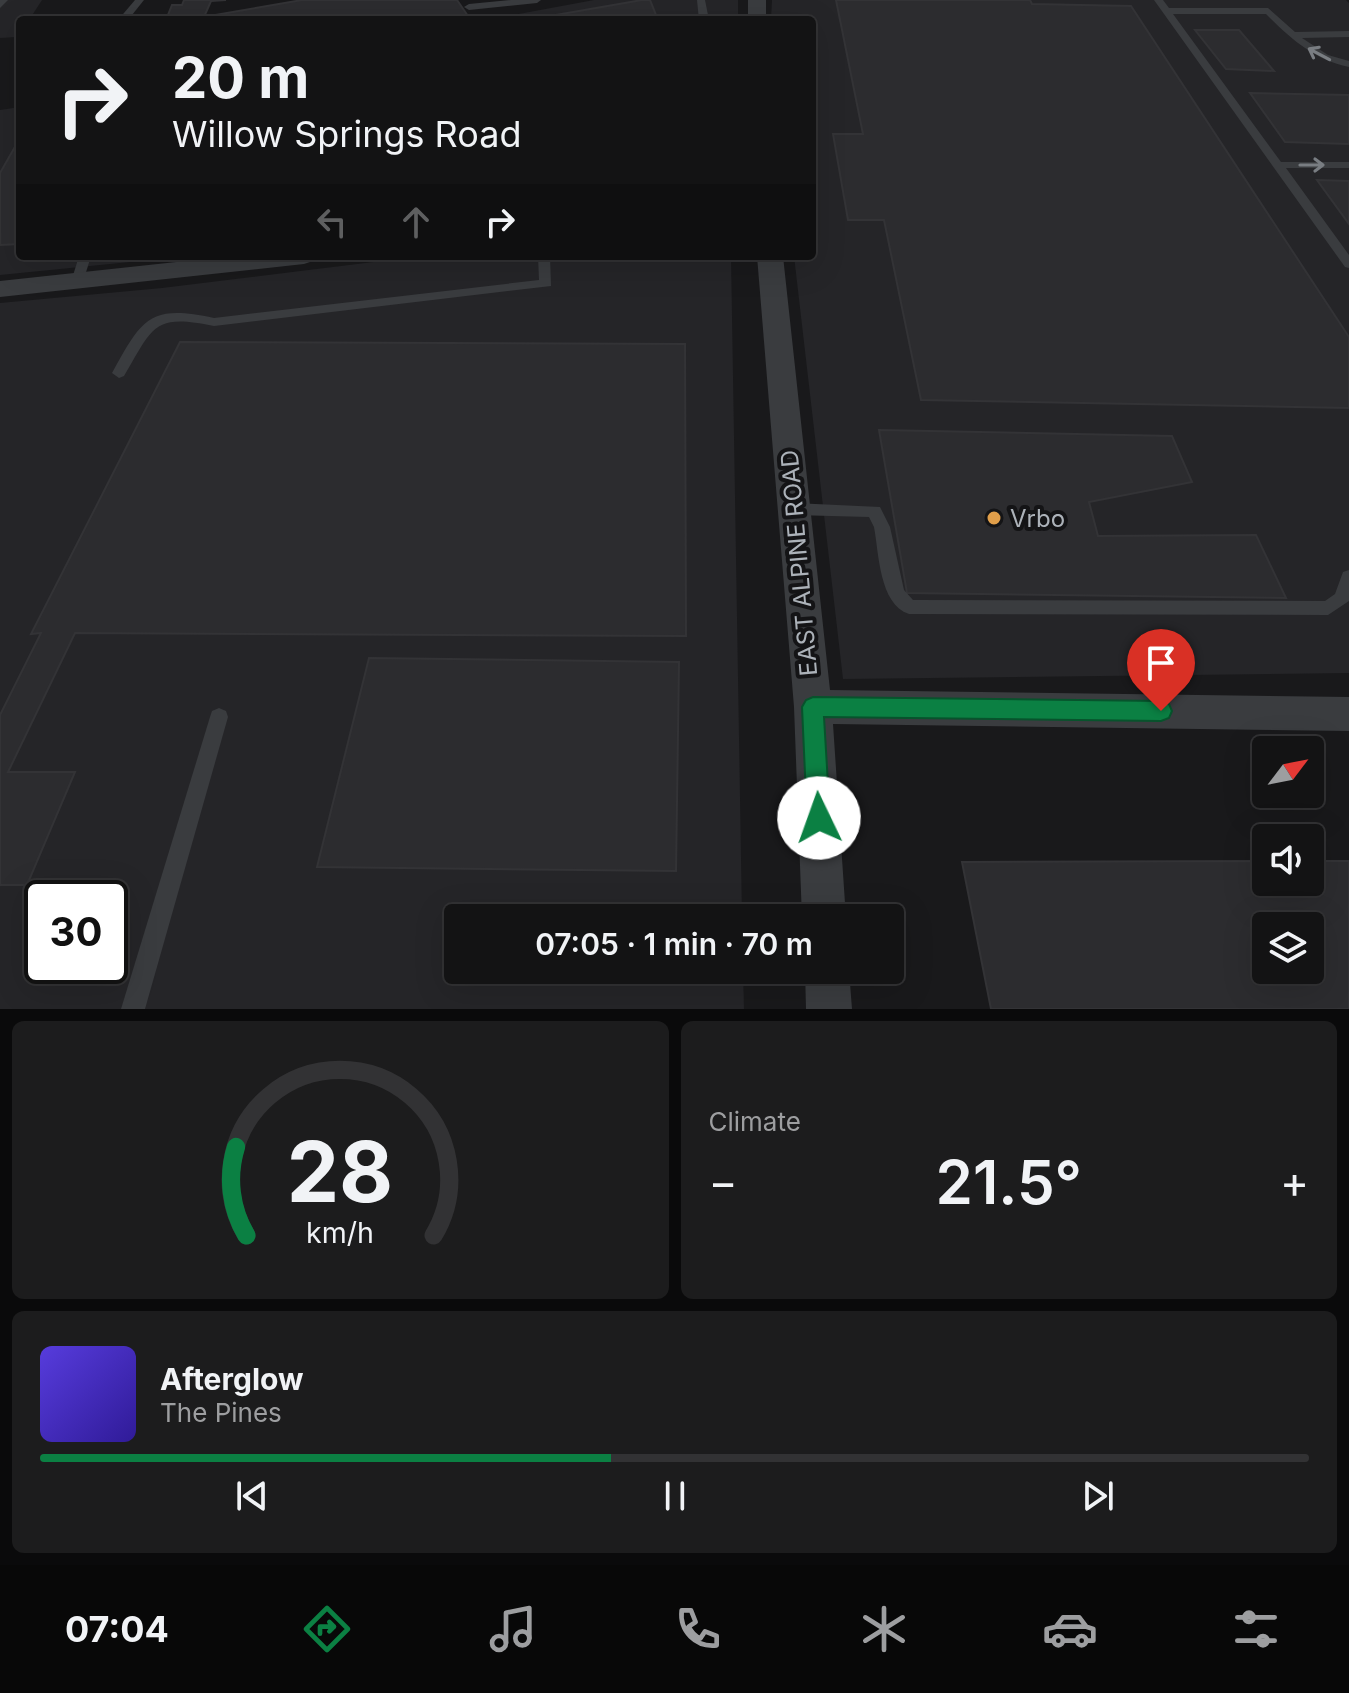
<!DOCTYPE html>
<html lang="en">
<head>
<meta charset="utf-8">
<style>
  body { margin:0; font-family:Inter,sans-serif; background:#1c1c1d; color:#f1f3f6; height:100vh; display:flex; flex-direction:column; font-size:30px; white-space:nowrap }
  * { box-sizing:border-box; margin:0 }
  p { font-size:26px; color:#9d9ea0 }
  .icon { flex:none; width:44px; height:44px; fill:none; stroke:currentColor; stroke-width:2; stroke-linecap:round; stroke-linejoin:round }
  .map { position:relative; height:1009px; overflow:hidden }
  .sheet { display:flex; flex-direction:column; gap:12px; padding:12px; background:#0a0a0b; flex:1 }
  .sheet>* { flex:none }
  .top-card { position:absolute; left:16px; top:16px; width:800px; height:244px; border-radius:8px; box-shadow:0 8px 32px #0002,0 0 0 2px #323234; background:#131314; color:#f1f3f6; overflow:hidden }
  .needle { width:52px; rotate:58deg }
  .tools { position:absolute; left:1252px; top:736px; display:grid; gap:16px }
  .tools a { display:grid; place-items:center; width:72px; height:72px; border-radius:8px; background:#131314; box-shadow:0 8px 32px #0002,0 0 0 2px #323234; font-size:40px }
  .speed { position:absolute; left:24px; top:880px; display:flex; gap:16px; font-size:40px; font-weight:700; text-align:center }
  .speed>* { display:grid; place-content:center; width:104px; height:104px; border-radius:50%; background:#131314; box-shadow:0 8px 32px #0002,0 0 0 2px #323234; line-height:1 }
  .speed .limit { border:4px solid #111; border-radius:12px; background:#fff; color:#111 }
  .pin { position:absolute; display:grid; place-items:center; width:68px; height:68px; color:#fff; margin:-82px -34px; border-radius:50% 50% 50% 0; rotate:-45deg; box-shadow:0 0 8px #0007 }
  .pin .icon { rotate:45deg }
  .me { position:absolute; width:88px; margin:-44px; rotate:357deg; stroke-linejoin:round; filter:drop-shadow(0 0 6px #0008) }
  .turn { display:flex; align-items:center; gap:28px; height:168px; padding:0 24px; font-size:36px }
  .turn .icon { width:104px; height:104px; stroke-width:2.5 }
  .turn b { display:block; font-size:56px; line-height:68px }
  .lanes { display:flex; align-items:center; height:76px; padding:0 24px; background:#0003; justify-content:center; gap:40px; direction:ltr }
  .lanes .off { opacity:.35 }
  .big { font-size:60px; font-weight:600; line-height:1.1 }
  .sheet .tile { flex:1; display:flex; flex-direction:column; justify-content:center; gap:12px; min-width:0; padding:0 28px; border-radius:12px; background:#1c1c1d }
  .sheet .dial { align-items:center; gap:0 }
  .dial svg { height:208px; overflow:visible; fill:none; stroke:#323234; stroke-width:7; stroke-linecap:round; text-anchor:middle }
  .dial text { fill:#f1f3f6; stroke:none }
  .song { display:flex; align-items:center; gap:24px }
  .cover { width:96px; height:96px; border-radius:12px; background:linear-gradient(135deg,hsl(250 70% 55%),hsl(250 70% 35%)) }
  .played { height:8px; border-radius:4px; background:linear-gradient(90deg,#0b8043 45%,#323234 45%) }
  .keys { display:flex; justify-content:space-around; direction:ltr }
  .heat { display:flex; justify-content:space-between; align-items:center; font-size:44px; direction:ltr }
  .sheet .tiles { flex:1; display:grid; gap:12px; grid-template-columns:1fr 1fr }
  .tile:last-child { grid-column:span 2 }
  .trip { position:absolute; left:444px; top:904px; width:460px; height:80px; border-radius:8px; background:#131314; box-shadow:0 8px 32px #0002,0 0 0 2px #323234; font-weight:600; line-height:80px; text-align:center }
  .dock { display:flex; height:128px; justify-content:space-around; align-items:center; background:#080808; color:#9d9ea0 }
  .dock .icon { width:56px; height:56px }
  .dock .selected { color:#0b8043 }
  .dock b { font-size:36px; color:#f1f3f6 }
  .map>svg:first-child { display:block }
  .built { fill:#252528; fill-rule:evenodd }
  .building { fill:#2c2c2f; stroke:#333336; stroke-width:2; fill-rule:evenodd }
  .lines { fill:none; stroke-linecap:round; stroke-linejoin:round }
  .service { fill:#3a3c3f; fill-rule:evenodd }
  .minor { fill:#3a3c3f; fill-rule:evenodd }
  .oneway { stroke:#797d82 }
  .route { fill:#0b8043; stroke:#07532c; stroke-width:2 }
  .poi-dot { fill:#e19f4a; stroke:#141416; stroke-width:3 }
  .labels { text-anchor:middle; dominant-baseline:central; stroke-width:8; stroke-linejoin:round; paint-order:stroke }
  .poi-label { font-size:24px; fill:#acb2b9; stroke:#141416; text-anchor:start }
  .street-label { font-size:24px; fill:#acb2b9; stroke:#141416 }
</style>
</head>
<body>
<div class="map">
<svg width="1349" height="1009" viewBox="0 0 1349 1009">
  <rect width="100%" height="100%" fill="#19191b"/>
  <g class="built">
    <polygon points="0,0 42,0 29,20 20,20 17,37 0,38"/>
    <polygon points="594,0 738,0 738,20 487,20"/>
    <polygon points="772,0 1346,0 1349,3 1349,673 843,679 794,256 812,256 812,20 771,20"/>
    <polygon points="20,107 20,256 190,256 0,275 0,110"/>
    <path d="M422 256H731L742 918H458V970H743L744 1009H0V303L162 288ZM42 898H110V966H42Z"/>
  </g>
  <g class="building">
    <polygon points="184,0 226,0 211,1 204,17 166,20 172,5 182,5"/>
    <polygon points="302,0 457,0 470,19 186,20"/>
    <polygon points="642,0 650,0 658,20 527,20"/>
    <polygon points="836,0 1030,0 1032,4 1131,6 1349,337 1349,408 921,400 884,220 848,220 833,134 863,134"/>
    <polygon points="1195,30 1239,30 1274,71 1226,69"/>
    <polygon points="1250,93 1349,95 1349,144 1285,142"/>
    <polygon points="20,138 20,244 0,245 0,173"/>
    <polygon points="1317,180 1349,181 1349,224"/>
    <polygon points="180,342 685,344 686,636 75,633 8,772 75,772 27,885 0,885 0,715 41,633 31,634"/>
    <polygon points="879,430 1172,436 1192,482 1089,502 1098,536 1256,535 1286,598 907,593"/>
    <polygon points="369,658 679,662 676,871 317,867"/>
    <path d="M1266 861V882H1310V861H1349V1009H991L962 862ZM1266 926H1310V970H1266Z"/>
  </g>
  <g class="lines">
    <g class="service">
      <polygon points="0,0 8,0 0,8"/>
      <polygon points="135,0 144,0 128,20 118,20"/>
      <polygon points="511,0 541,0 537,3 469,10 464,7 469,4"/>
      <polygon points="697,0 705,0 709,20 699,20"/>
      <path d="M1154 0H1163L1169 8H1268L1295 32 1349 31V37L1302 38 1328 55 1349 61V67C1313 59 1291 39 1266 14H1173L1281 162H1349V168H1286L1349 255V268L1345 267Z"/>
      <polygon points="79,256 91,256 83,282 77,286 71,282"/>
      <path d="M538 256H550L551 286 214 326C153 313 153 327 124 376L119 378 112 373C142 319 149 304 214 318L539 280Z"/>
      <path d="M794 503 880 507 890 527 904 590 913 600 1325 601 1335 594 1343 572 1349 570V601L1328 615 909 614C879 604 879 553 874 527L869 517 794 515 788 513 786 509 788 505Z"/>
      <polygon points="219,708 226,711 228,717 145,1009 121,1009 210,717 212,711"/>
    </g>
    <g class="minor">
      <rect x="748" y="0" width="18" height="20"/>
      <polygon points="232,256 317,256 313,261 304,264 0,297 0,281"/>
      <polygon points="757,256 783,256 830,690 1349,697 1349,731 833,724 846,918 802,918 794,707"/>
      <polygon points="805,970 849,970 852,1009 806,1009"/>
    </g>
  </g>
  <defs><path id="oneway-shaft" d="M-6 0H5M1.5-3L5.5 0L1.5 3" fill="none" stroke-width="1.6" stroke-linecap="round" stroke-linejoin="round" transform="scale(2)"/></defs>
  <g class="oneway">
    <use href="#oneway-shaft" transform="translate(1319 54) rotate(-152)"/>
    <use href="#oneway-shaft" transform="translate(1312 165)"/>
  </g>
  <polygon class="route" points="813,697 1161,701 1169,704 1172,711 1169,718 1161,721 824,717 830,818 827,826 819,829 811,826 807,818 802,707 806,700"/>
  <circle class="poi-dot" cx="994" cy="518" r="8"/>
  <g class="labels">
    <g class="poi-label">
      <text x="1010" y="518">Vrbo</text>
    </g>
    <g class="street-label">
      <text transform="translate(799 563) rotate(-95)">EAST ALPINE ROAD</text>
    </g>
  </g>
</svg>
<div class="tools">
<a><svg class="needle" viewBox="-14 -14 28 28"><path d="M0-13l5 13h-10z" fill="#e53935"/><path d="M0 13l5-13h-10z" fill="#9d9ea0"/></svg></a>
<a><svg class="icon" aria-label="sound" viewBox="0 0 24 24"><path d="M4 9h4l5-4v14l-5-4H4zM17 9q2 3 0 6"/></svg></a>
<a><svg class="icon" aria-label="layers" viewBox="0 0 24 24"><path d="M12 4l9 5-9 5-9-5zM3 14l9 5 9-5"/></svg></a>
</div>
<div class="speed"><div class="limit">30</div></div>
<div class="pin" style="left:1161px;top:711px;background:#d93025"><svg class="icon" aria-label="arrive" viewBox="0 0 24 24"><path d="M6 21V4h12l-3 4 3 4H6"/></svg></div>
<svg class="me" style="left:819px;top:818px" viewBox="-20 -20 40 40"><circle r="19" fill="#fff"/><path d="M0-13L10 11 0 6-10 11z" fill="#0b8043"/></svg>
<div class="trip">07:05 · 1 min · 70 m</div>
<div class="top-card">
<div class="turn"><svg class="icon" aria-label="right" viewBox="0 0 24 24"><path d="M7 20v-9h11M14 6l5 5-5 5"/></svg><div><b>20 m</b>Willow Springs Road</div></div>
<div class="lanes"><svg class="icon off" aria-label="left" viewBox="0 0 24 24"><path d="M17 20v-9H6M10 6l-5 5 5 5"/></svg><svg class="icon off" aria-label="ahead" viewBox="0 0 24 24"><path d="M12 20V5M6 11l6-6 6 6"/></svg><svg class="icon" aria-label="right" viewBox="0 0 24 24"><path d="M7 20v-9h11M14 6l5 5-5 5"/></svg></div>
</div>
</div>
<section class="sheet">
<div class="tiles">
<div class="tile dial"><svg viewBox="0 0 100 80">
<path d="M14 69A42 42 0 1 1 86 69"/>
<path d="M14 69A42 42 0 0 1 10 35" stroke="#0b8043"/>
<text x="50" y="56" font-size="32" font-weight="700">28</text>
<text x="50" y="72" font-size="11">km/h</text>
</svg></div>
<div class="tile"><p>Climate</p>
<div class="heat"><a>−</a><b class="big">21.5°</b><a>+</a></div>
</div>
<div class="tile">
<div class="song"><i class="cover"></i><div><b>Afterglow</b><p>The Pines</p></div></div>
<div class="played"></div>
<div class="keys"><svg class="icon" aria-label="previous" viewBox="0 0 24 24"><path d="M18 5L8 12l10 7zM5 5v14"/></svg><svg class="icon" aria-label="pause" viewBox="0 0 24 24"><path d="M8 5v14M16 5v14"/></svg><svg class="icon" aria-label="next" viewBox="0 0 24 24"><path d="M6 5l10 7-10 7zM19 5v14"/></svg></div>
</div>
</div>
</section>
<nav class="dock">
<b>07:04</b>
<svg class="icon selected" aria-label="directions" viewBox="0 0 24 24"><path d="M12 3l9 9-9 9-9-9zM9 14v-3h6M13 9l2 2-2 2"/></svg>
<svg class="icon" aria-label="music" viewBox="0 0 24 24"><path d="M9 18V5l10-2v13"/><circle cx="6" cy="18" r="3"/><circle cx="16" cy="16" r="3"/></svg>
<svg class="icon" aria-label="phone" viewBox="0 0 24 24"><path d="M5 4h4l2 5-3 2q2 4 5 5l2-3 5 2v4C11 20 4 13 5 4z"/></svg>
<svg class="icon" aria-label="climate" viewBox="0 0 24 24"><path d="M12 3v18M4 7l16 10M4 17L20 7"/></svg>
<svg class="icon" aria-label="car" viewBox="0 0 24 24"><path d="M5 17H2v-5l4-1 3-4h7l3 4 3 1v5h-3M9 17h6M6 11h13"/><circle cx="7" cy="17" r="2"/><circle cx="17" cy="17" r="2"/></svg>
<svg class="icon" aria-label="filters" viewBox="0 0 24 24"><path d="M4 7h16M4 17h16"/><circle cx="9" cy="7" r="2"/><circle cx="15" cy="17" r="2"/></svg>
</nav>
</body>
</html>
